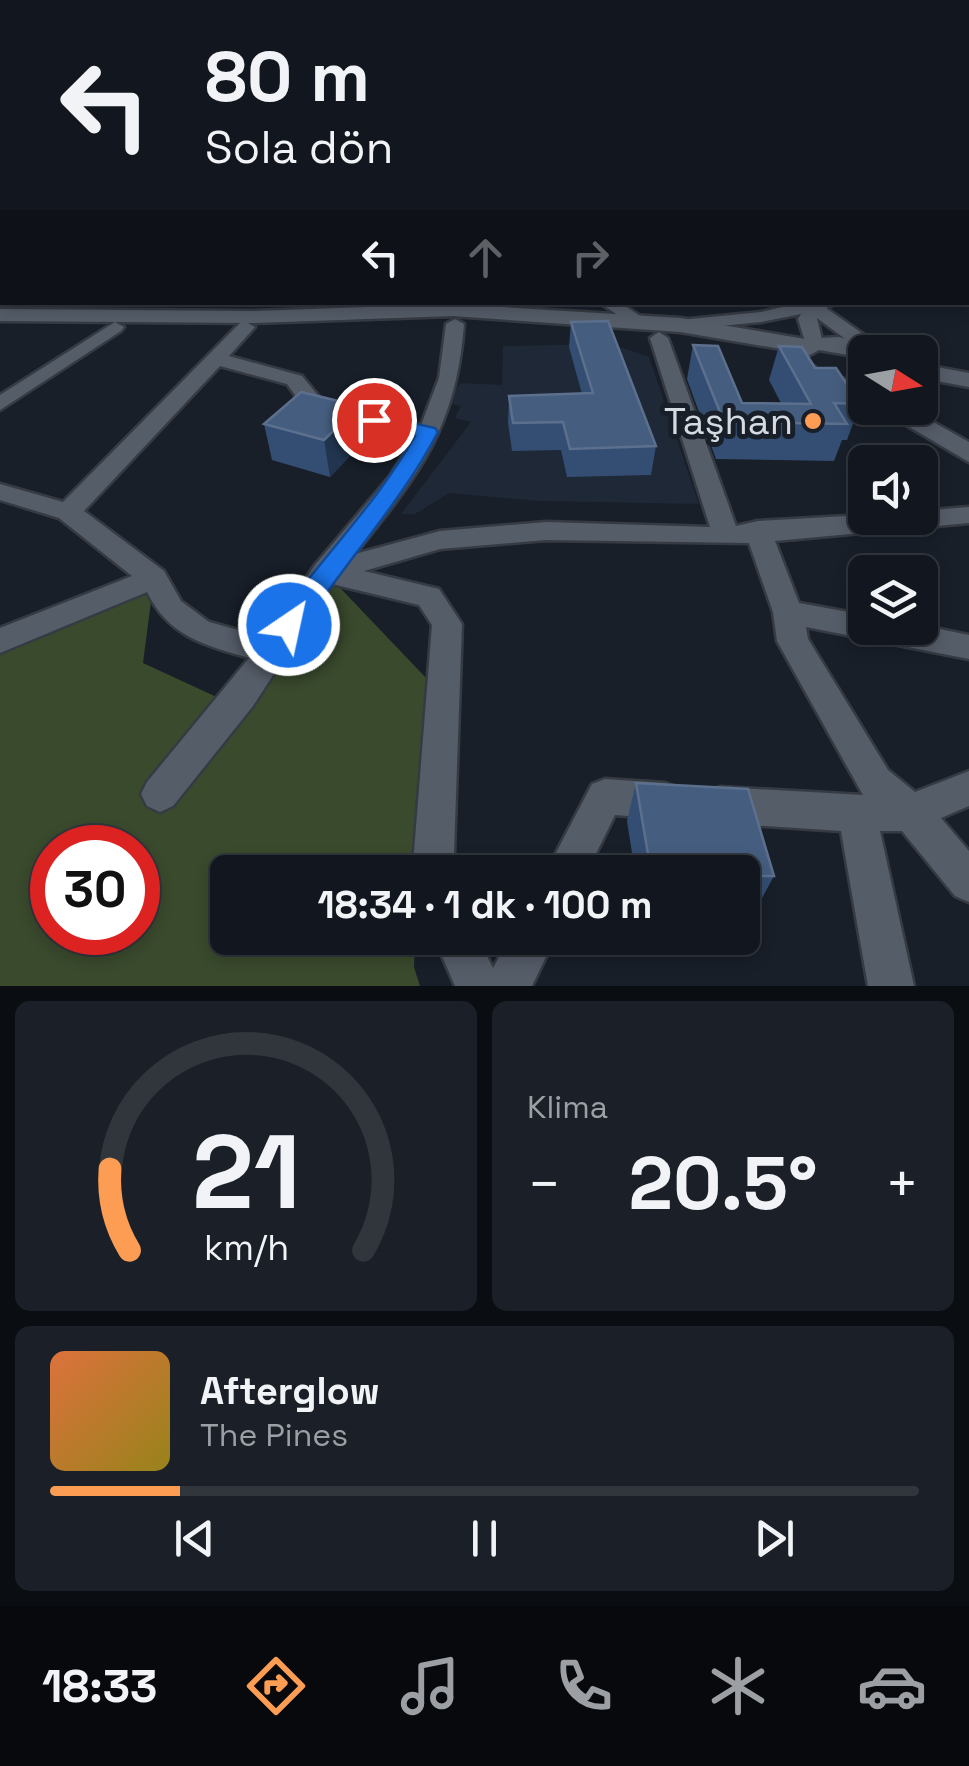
<!DOCTYPE html>
<html lang="tr">
<head>
<meta charset="utf-8">
<style>
  body { margin:0; font-family:"Space Grotesk",sans-serif; background:#1b2028; color:#f1f3f6; height:100vh; display:flex; flex-direction:column; font-size:38px; white-space:nowrap }
  * { box-sizing:border-box; margin:0 }
  p { font-size:32px; color:#9c9fa4 }
  .icon { flex:none; width:55px; height:55px; fill:none; stroke:currentColor; stroke-width:2; stroke-linecap:round; stroke-linejoin:round }
  .map { position:relative; height:986px; overflow:hidden }
  .sheet { display:flex; flex-direction:column; gap:15px; padding:15px; background:#0a0d11; flex:1 }
  .sheet>* { flex:none }
  .guide { position:absolute; left:0px; top:0px; width:970px; height:305px; box-shadow:0 5px 15px #0003,0 0 0 2px #31363d; background:#12171f; color:#f1f3f6; overflow:hidden }
  .needle { width:65px; rotate:101deg }
  .fabs { position:absolute; left:848px; top:335px; display:grid; gap:20px }
  .fabs a { display:grid; place-items:center; width:90px; height:90px; border-radius:15px; background:#12171f; box-shadow:0 5px 15px #0003,0 0 0 2px #31363d; font-size:50px }
  .speed { position:absolute; left:30px; top:825px; display:flex; gap:20px; font-size:50px; font-weight:700; text-align:center }
  .speed>* { display:grid; place-content:center; width:130px; height:130px; border-radius:50%; background:#12171f; box-shadow:0 5px 15px #0003,0 0 0 2px #31363d; line-height:1 }
  .speed .limit { border:15px solid #d22; background:#fff; color:#111 }
  .pin { position:absolute; display:grid; place-items:center; width:85px; height:85px; color:#fff; margin:-42px; border:5px solid #fff; border-radius:50%; box-shadow:0 2px 10px #0007 }
  .me { position:absolute; width:110px; margin:-55px; rotate:34deg; stroke-linejoin:round; filter:drop-shadow(0 0 8px #0008) }
  .turn { display:flex; align-items:center; gap:35px; height:210px; padding:0 40px; font-size:45px }
  .turn .icon { width:130px; height:130px; stroke-width:2.5 }
  .turn b { display:block; font-size:70px; line-height:85px }
  .lanes { display:flex; align-items:center; height:95px; padding:0 40px; background:#0003; justify-content:center; gap:50px; direction:ltr }
  .lanes .off { opacity:.35 }
  .big { font-size:75px; font-weight:700; line-height:1.1 }
  .sheet .card { flex:1; display:flex; flex-direction:column; justify-content:center; gap:15px; min-width:0; padding:0 35px; border-radius:15px; background:#1b2028 }
  .sheet .dial { align-items:center; gap:0 }
  .dial svg { height:260px; overflow:visible; fill:none; stroke:#31363d; stroke-width:7; stroke-linecap:round; text-anchor:middle }
  .dial text { fill:#f1f3f6; stroke:none }
  .song { display:flex; align-items:center; gap:30px }
  .cover { width:120px; height:120px; border-radius:15px; background:linear-gradient(135deg,hsl(20 70% 55%),hsl(50 70% 35%)) }
  .played { height:10px; border-radius:5px; background:linear-gradient(90deg,#fc9d53 15%,#31363d 15%) }
  .keys { display:flex; justify-content:space-around; direction:ltr }
  .heat { display:flex; justify-content:space-between; align-items:center; font-size:55px; direction:ltr }
  .sheet .tiles { flex:1; display:grid; gap:15px; grid-template-columns:1fr 1fr }
  .card:last-child { grid-column:span 2 }
  .trip { position:absolute; left:210px; top:855px; width:550px; height:100px; border-radius:15px; background:#12171f; box-shadow:0 5px 15px #0003,0 0 0 2px #31363d; font-weight:700; line-height:100px; text-align:center }
  .dock { display:flex; height:160px; justify-content:space-around; align-items:center; background:#07090c; color:#9c9fa4 }
  .dock .icon { width:70px; height:70px }
  .dock .on { color:#fc9d53 }
  .dock b { font-size:45px; color:#f1f3f6 }
  .map>svg:first-child { display:block }
  .built { fill:#1e2836 }
  .green { fill:#3a4a2d; fill-rule:evenodd }
  .lines { fill:none; stroke-linecap:round; stroke-linejoin:round }
  .street-casing { stroke:#363b43; stroke-width:5 }
  .secondary-casing { stroke:#363b43; stroke-width:5 }
  .street { fill:#555d69; fill-rule:evenodd }
  .secondary { fill:#555d69; fill-rule:evenodd }
  .wall { fill:#334e72 }
  .shaded-wall { fill:#213550 }
  .building { fill:#455d7e; stroke:#5c708e; stroke-width:2.5 }
  .route { fill:#1a73e8; stroke:#114b97; stroke-width:2.5 }
  .poi-dot { fill:#fc9d53; stroke:#181f29; stroke-width:4 }
  .labels { text-anchor:middle; dominant-baseline:central; stroke-width:10; stroke-linejoin:round; paint-order:stroke }
  .poi-label { font-size:38px; fill:#d6dae1; stroke:#181f29; text-anchor:end }
</style>
</head>
<body>
<div class="map">
<svg width="969" height="986" viewBox="0 0 969 986">
  <rect width="100%" height="100%" fill="#181f29"/>
  <polygon class="built" points="612,344 649,357 699,504 539,501 449,493 415,514 401,514 471,422 455,418 461,406 446,403 460,383 502,385 503,346"/>
  <path class="green" d="M325 572 428 680 418 872H228V938H415L414 967 420 986H0V641L154 578 143 663 234 705ZM52 848H138V932H52Z"/>
  <g class="lines">
    <g class="street-casing">
      <g id="street">
        <rect x="0" y="151" width="2" height="6"/>
        <rect x="0" y="177" width="2" height="8"/>
        <rect x="0" y="219" width="2" height="8"/>
        <rect x="968" y="223" width="1" height="9"/>
        <rect x="968" y="262" width="1" height="10"/>
        <polygon points="598,302 619,302 651,323 642,328 636,327"/>
        <polygon points="805,302 840,302 826,308 866,336 876,352 860,356 852,344 817,318 823,344 814,350 807,348 798,319 801,314 761,322 680,330 671,325 680,320 761,312"/>
        <path d="M455 319 464 324C456 429 419 474 355 554L440 531 546 522 710 527 650 338 659 332 668 338 736 526 758 521 865 515 920 518V511L969 507V523L775 541 799 603 865 615V628L920 625 969 635V659L806 627 808 639 888 770 915 792 969 771V806L941 818 969 851V902L955 896 902 831H880L914 986H868L841 831 720 823 707 818 701 805 707 792 720 787 863 795 777 641 773 612 749 543 546 540 440 549 364 571 439 589 462 624 454 852 459 872H419L414 852 432 625 419 605 332 584 253 706 173 806 160 812 147 806 141 794 147 782 249 658C205 645 169 637 147 592L0 653V628L132 576 59 518 0 500V484L63 502 240 323 246 322 255 327 229 356 302 376 321 399 421 425 439 378 446 324ZM220 366 287 384 305 409 415 436 390 476 315 565 264 637 209 622 181 601 164 571 84 511Z"/>
        <polygon points="115,322 124,327 121,331 0,410 0,395"/>
        <polygon points="605,779 665,783 678,788 684,801 678,814 665,819 615,815 587,872 546,872 592,784"/>
        <polygon points="434,938 478,938 493,968 510,938 555,938 532,986 455,986"/>
      </g>
    </g>
    <g class="secondary-casing">
      <g id="secondary">
        <polygon points="968,189 969,190 969,200 968,199"/>
        <polygon points="2,256 2,268 0,269 0,257"/>
        <path d="M453 304 680 318 805 339 839 337 876 347 880 352H865V358L819 350 806 357C819 378 842 380 865 380V394C832 396 796 389 782 356L787 350 680 332 453 316 253 323 0 321V309L253 311Z"/>
        <polygon points="920,364 969,373 969,387 920,378"/>
        <polygon points="877,408 908,408 969,442 969,462"/>
      </g>
    </g>
    <use href="#street" class="street"/>
    <use href="#secondary" class="secondary"/>
  </g>
  <g class="wall">
    <polygon points="571,322 656,446 651,475 567,477 561,450 512,451 508,423 509,396 582,394 569,347"/>
    <polygon points="693,345 742,403 781,403 769,380 779,346 815,368 860,404 847,440 842,440 834,461 716,459 687,379"/>
    <polygon points="359,406 363,442 330,477 272,460 264,424"/>
    <polygon points="636,783 774,876 755,911 742,911 742,872 635,872 627,821"/>
  </g>
  <polygon class="shaded-wall" points="359,406 363,442 330,477 324,440"/>
  <g class="building">
    <rect x="968" y="138" width="1" height="24"/>
    <polygon points="608,321 656,446 570,449 563,422 513,423 509,396 593,393 571,322"/>
    <polygon points="693,345 718,346 742,403 811,404 779,346 802,347 815,368 836,368 860,404 834,403 847,424 724,422"/>
    <polygon points="301,392 359,406 324,440 264,424"/>
    <polygon points="636,783 748,789 774,876 742,876 742,872 651,872"/>
  </g>
  <linearGradient id="sky" x2="0" y2="1"><stop stop-color="#0d1117"/><stop offset="0.5" stop-color="#374254"/><stop offset="1" stop-color="#374254" stop-opacity="0"/></linearGradient>
  <rect width="969" height="276" fill="url(#sky)"/>
  <path class="route" d="M374 414 435 428 438 432C400 505 343 564 299 633L289 636 279 633 275 625 279 618C323 556 378 502 415 436L367 425V416Z"/>
  <circle class="poi-dot" cx="813" cy="421" r="10"/>
  <g class="labels">
    <g class="poi-label">
      <text x="793" y="421">Taşhan</text>
    </g>
  </g>
</svg>
<div class="fabs">
<a><svg class="needle" viewBox="-14 -14 28 28"><path d="M0-13l5 13h-10z" fill="#e53935"/><path d="M0 13l5-13h-10z" fill="#9c9fa4"/></svg></a>
<a><svg class="icon" aria-label="sound" viewBox="0 0 24 24"><path d="M4 9h4l5-4v14l-5-4H4zM17 9q2 3 0 6"/></svg></a>
<a><svg class="icon" aria-label="layers" viewBox="0 0 24 24"><path d="M12 4l9 5-9 5-9-5zM3 14l9 5 9-5"/></svg></a>
</div>
<div class="speed"><div class="limit">30</div></div>
<div class="pin" style="left:374px;top:420px;background:#d93025"><svg class="icon" aria-label="arrive" viewBox="0 0 24 24"><path d="M6 21V4h12l-3 4 3 4H6"/></svg></div>
<svg class="me" style="left:289px;top:625px" viewBox="-20 -20 40 40"><circle r="17" fill="#1a73e8" stroke="#fff" stroke-width="3"/><path d="M0-11L8 9 0 5-8 9z" fill="#fff"/></svg>
<div class="trip">18:34 · 1 dk · 100 m</div>
<div class="guide">
<div class="turn"><svg class="icon" aria-label="left" viewBox="0 0 24 24"><path d="M17 20v-9H6M10 6l-5 5 5 5"/></svg><div><b>80 m</b>Sola dön</div></div>
<div class="lanes"><svg class="icon" aria-label="left" viewBox="0 0 24 24"><path d="M17 20v-9H6M10 6l-5 5 5 5"/></svg><svg class="icon off" aria-label="ahead" viewBox="0 0 24 24"><path d="M12 20V5M6 11l6-6 6 6"/></svg><svg class="icon off" aria-label="right" viewBox="0 0 24 24"><path d="M7 20v-9h11M14 6l5 5-5 5"/></svg></div>
</div>
</div>
<section class="sheet">
<div class="tiles">
<div class="card dial"><svg viewBox="0 0 100 80">
<path d="M14 69A42 42 0 1 1 86 69"/>
<path d="M14 69A42 42 0 0 1 8 44" stroke="#fc9d53"/>
<text x="50" y="56" font-size="32" font-weight="700">21</text>
<text x="50" y="72" font-size="11">km/h</text>
</svg></div>
<div class="card"><p>Klima</p>
<div class="heat"><a>−</a><b class="big">20.5°</b><a>+</a></div>
</div>
<div class="card">
<div class="song"><i class="cover"></i><div><b>Afterglow</b><p>The Pines</p></div></div>
<div class="played"></div>
<div class="keys"><svg class="icon" aria-label="previous" viewBox="0 0 24 24"><path d="M18 5L8 12l10 7zM5 5v14"/></svg><svg class="icon" aria-label="pause" viewBox="0 0 24 24"><path d="M8 5v14M16 5v14"/></svg><svg class="icon" aria-label="next" viewBox="0 0 24 24"><path d="M6 5l10 7-10 7zM19 5v14"/></svg></div>
</div>
</div>
</section>
<nav class="dock">
<b>18:33</b>
<svg class="icon on" aria-label="directions" viewBox="0 0 24 24"><path d="M12 3l9 9-9 9-9-9zM9 14v-3h6M13 9l2 2-2 2"/></svg>
<svg class="icon" aria-label="music" viewBox="0 0 24 24"><path d="M9 18V5l10-2v13"/><circle cx="6" cy="18" r="3"/><circle cx="16" cy="16" r="3"/></svg>
<svg class="icon" aria-label="phone" viewBox="0 0 24 24"><path d="M5 4h4l2 5-3 2q2 4 5 5l2-3 5 2v4C11 20 4 13 5 4z"/></svg>
<svg class="icon" aria-label="climate" viewBox="0 0 24 24"><path d="M12 3v18M4 7l16 10M4 17L20 7"/></svg>
<svg class="icon" aria-label="car" viewBox="0 0 24 24"><path d="M5 17H2v-5l4-1 3-4h7l3 4 3 1v5h-3M9 17h6M6 11h13"/><circle cx="7" cy="17" r="2"/><circle cx="17" cy="17" r="2"/></svg>
</nav>
</body>
</html>
